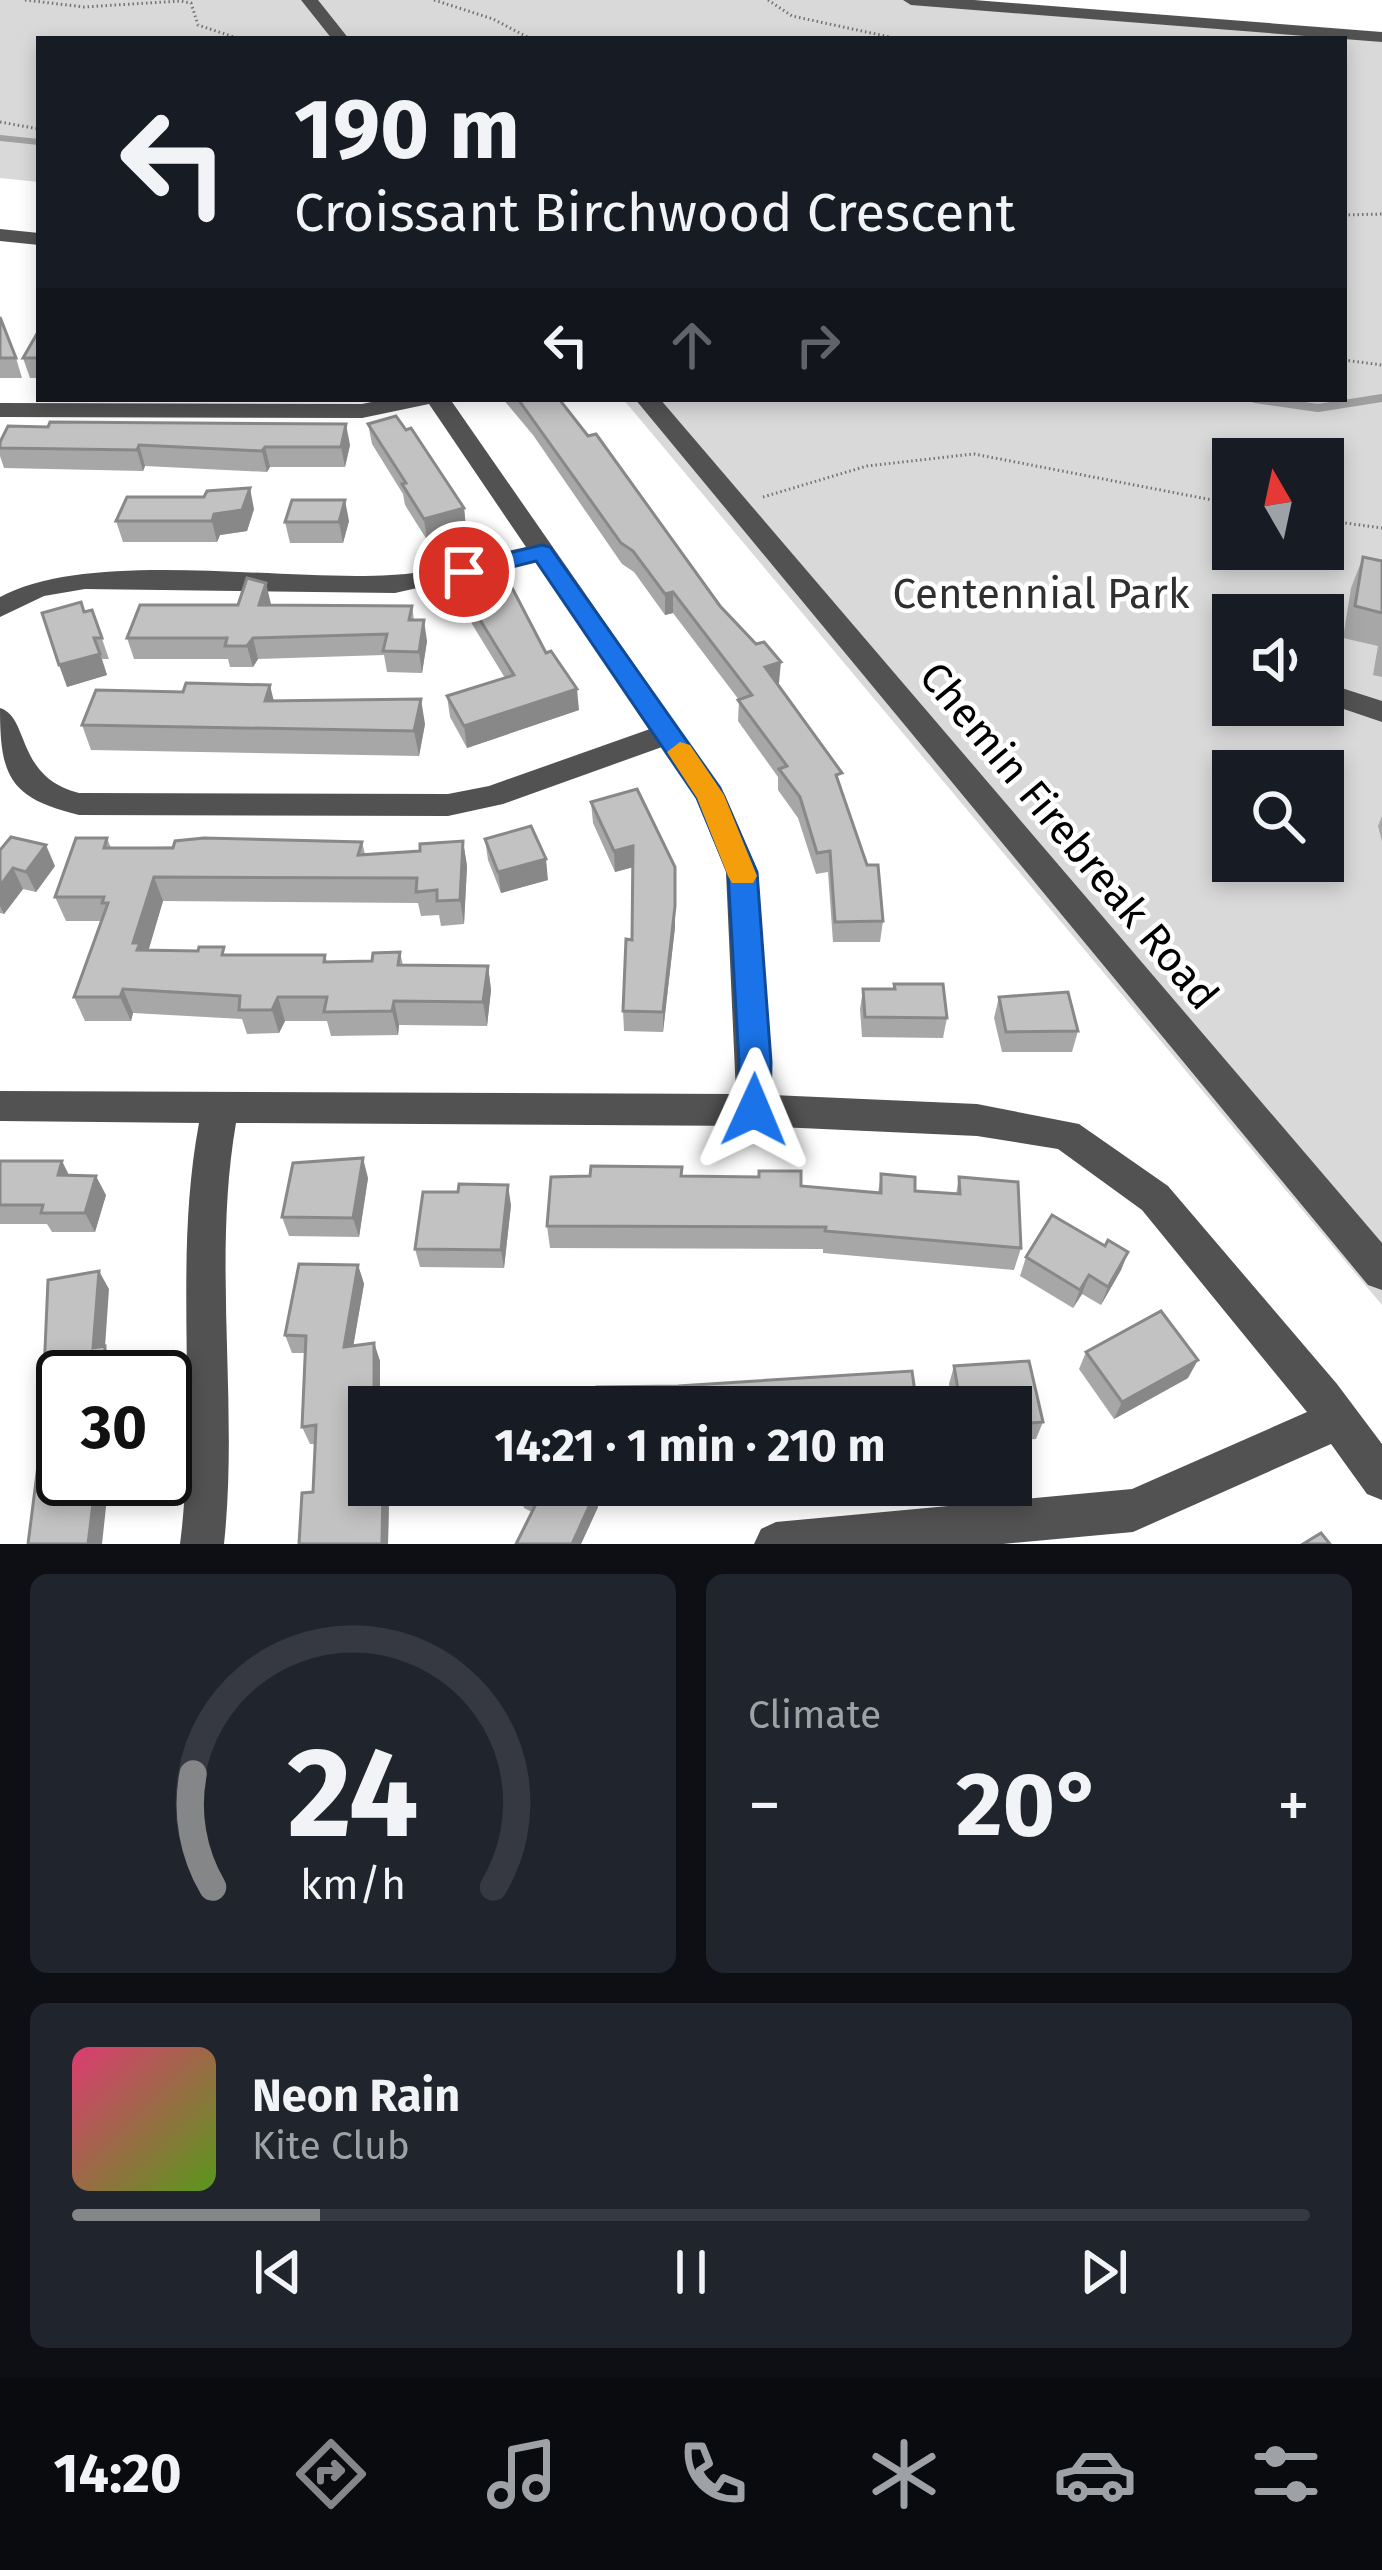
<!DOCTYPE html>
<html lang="en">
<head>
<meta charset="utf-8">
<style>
  body { margin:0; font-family:"Fira Sans",sans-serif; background:#20242c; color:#f1f3f6; height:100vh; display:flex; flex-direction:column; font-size:45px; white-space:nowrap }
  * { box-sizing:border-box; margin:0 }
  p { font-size:39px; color:#9ea1a6 }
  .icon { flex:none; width:66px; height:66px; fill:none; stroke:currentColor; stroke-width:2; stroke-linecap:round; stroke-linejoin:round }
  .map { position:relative; height:1544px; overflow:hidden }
  .details { display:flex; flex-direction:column; gap:30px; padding:30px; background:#0d0f14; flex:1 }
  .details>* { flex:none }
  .banner { position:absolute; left:36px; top:36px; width:1311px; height:366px; border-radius:0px; box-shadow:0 6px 18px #0003; background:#171b24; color:#f1f3f6; overflow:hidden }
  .needle { width:78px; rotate:351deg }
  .buttons { position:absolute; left:1212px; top:438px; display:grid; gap:24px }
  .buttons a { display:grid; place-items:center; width:132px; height:132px; border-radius:0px; background:#171b24; box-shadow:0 6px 18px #0003; font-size:60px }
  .speed { position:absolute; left:36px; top:1350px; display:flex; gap:24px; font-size:60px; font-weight:700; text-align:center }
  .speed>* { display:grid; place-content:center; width:156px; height:156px; border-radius:50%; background:#171b24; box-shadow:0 6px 18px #0003; line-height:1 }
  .speed .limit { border:6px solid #111; border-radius:18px; background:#fff; color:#111 }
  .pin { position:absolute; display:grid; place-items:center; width:102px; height:102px; color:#fff; margin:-51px; border:6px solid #fff; border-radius:50%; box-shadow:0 3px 12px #0007 }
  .me { position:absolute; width:132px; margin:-66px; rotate:1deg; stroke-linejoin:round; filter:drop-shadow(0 0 9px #0008) }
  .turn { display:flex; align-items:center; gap:42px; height:252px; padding:0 60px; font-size:54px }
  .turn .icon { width:156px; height:156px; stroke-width:2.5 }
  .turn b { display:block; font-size:84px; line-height:102px }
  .lanes { display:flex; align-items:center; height:114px; padding:0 60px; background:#0003; justify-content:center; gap:60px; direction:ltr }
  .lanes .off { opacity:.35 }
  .big { font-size:90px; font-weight:700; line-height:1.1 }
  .details .widget { flex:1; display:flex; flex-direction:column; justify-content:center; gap:18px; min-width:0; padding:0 42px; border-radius:18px; background:#20242c }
  .details .dial { align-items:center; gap:0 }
  .dial svg { height:312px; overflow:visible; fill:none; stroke:#363941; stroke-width:7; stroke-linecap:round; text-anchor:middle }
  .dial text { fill:#f1f3f6; stroke:none }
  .song { display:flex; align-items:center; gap:36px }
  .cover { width:144px; height:144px; border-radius:18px; background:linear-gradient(135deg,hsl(340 70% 55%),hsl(90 70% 35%)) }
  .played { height:12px; border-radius:6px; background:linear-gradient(90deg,#858687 20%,#363941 20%) }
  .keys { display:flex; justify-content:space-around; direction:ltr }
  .heat { display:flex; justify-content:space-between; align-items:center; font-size:66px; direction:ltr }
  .details .tiles { flex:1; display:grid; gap:30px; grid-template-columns:1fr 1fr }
  .widget:last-child { grid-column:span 2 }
  .trip { position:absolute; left:348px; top:1386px; width:684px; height:120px; border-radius:0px; background:#171b24; box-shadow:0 6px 18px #0003; font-weight:700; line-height:120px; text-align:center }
  .tabs { display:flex; height:192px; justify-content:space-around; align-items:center; background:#090b0e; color:#9ea1a6 }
  .tabs .icon { width:84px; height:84px }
  .tabs .active { color:#858687 }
  .tabs b { font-size:54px; color:#f1f3f6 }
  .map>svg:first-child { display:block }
  .green { fill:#d9d9d9; fill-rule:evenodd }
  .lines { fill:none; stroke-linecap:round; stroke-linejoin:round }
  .stream-far1 { stroke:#a0a0a0; stroke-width:6 }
  .stream { stroke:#a0a0a0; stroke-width:8 }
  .path { stroke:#747474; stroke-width:3; stroke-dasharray:1.5 3; stroke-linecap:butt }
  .minor { fill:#525252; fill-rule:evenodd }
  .wall { fill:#a7a7a7 }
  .shaded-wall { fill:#888 }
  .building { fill:#c2c2c2; stroke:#888; stroke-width:3 }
  .route { fill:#1a73e8; stroke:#114b97; stroke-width:3 }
  .slow { fill:#f59e0b }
  .labels { text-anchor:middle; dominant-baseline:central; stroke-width:9; stroke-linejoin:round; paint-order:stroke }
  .park-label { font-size:42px; fill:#303030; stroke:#fff }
  .street-label { font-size:42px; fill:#000; stroke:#fff }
</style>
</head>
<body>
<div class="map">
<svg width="1382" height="1544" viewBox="0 0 1382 1544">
  <rect width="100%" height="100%" fill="#fff"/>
  <path class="green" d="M0 0H967L1382 33V1305L623 399H1344V39H39V182L0 178ZM1233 459H1323V549H1233ZM1233 615H1323V705H1233ZM1233 771H1323V861H1233Z"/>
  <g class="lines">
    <polyline class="stream-far1" points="0,138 39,142"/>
    <polyline class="stream" points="1255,399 1318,408 1382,398"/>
    <g class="path">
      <polyline points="25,0 84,7 180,1 191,3 198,25 240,39"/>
      <polyline points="434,0 493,19 531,39"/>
      <polyline points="768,0 792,16 899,39"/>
      <polyline points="0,122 39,129"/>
      <polyline points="1344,215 1382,214"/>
      <polyline points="1344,360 1382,365"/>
      <polyline points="763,497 867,466 974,454 1233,504"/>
      <polyline points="1323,520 1382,528"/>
    </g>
    <g class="minor">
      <polygon points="301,0 318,0 349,39 332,39"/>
      <polygon points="903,0 974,0 1382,32 1382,42 911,5"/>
      <polygon points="0,229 39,233 39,245 0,241"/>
      <path d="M386 399H450L725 795 758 872 772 1095 977 1104 1079 1124 1168 1186 1337 1384 1382 1444V1500L1367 1494 1331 1444 1133 1532 1003 1544H754L761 1529 776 1522 1132 1489 1307 1412 1142 1210 1058 1149 977 1136 754 1126 236 1123C212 1262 239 1404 224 1544H180C198 1404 173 1262 199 1123L0 1121V1091L736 1094 726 872 696 798 662 747 503 804 448 816 79 815C9 798 0 776 0 708 30 717 15 777 79 793L448 794 489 786 650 729 536 561 395 593 85 589 44 596 0 617V597C91 548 283 582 391 575 436 573 483 556 526 547L429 404 362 418 0 417V403L362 404Z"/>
      <polygon points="635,399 660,399 1382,1243 1382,1290 1368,1285"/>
      <polygon points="1323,682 1382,701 1382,722 1323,702"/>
    </g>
  </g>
  <g class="wall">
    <polygon points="0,317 16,358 22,378 0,378"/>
    <polygon points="39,332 39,378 30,378 23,358"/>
    <polygon points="503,399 559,399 779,683 777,683 841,788 883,921 880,942 833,942 828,872 816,874 798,818 778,790 778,777 738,721 739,700 673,613 665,615 634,572 622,564 533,435"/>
    <polygon points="368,424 464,508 466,528 427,540 405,505 403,494 372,444"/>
    <polygon points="0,442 350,445 345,467 270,467 267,472 145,466 143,471 4,468 0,456"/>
    <polygon points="254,509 247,531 220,535 217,542 123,542 116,521"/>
    <polygon points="349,521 343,543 290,543 285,522"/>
    <polygon points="1363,557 1382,561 1382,677 1373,675 1378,646 1343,638 1351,588"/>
    <polygon points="479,590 546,653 579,710 467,748 450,717 447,696 505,678 472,624 469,602 480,599"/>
    <polygon points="271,605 412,606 414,620 427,641 422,673 387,672 384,655 258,659 253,667 230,667 228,659 134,659 127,638"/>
    <polygon points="92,610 109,659 102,659 107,675 67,687 84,612"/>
    <polygon points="274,701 425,724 419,756 91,750 82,725"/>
    <polygon points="591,802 675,927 663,1032 624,1031 623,1011 632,940 633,867 615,872 593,823"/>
    <polygon points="1382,816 1382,841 1378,826"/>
    <polygon points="107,838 111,848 362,842 365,854 420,851 463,841 467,866 464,924 441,926 439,915 421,916 418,903 163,901 148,950 226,955 325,955 327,962 372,961 400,952 403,965 488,966 491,990 487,1026 399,1025 398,1035 331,1036 327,1021 285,1021 279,1033 247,1034 242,1019 133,1013 131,1021 85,1021 74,997 102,921 66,921 55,897"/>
    <polygon points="485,839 548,880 501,893 488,860"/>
    <polygon points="0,850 55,866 36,892 23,889 4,914 0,913"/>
    <polygon points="894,984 947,1018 943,1038 862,1037 860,1009 863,989 893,989"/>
    <polygon points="999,997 1078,1031 1072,1052 1002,1052 994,1018"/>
    <polygon points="0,1161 69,1175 106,1195 95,1232 52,1232 47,1224 0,1224"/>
    <polygon points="881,1174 915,1191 956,1194 959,1177 1021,1248 1014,1270 823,1253 823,1249 550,1248 547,1226 681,1176 878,1193"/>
    <polygon points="368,1178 359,1237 289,1236 282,1217"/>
    <polygon points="511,1205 504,1268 420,1267 415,1249"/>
    <polygon points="1128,1252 1121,1270 1101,1305 1082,1294 1073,1308 1020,1276 1026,1257"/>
    <polygon points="358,1265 364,1284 353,1346 374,1343 380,1361 380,1407 369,1407 369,1456 366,1456 365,1483 389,1498 388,1544 299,1544 313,1492 315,1444 310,1444 302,1427 305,1353 292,1353 285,1335"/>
    <polygon points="1086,1352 1188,1378 1114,1419 1079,1369"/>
    <polygon points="954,1366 1043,1422 1036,1439 1011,1441 1011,1407 953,1407 949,1384"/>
    <polygon points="520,1492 598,1507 581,1544 516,1544 532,1512 524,1508"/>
  </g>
  <g class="shaded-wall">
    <polygon points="346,424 350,445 345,467 341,447"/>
    <polygon points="139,445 145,466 143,471 137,450"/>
    <polygon points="265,447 270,467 267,472 262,451"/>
    <polygon points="250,488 254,509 247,531 220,535 217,542 212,521 214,514"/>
    <polygon points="345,500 349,521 343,543 339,522"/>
    <polygon points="464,508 466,528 427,540 424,519"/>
    <polygon points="266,583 271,604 259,605"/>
    <polygon points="673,592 673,613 665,615 665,594"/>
    <polygon points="424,620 427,641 422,673 419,652"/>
    <polygon points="253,638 258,659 253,667 247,646"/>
    <polygon points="100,654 107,675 67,687 59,665"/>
    <polygon points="781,662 779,683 764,688 765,667"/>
    <polygon points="270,685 276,710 265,701"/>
    <polygon points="577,689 579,710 467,748 464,726"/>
    <polygon points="421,699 425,724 419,756 414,731"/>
    <polygon points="463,841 467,866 464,924 460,900"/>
    <polygon points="46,845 55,866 36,892 26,872"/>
    <polygon points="633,846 634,867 615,872 614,851"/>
    <polygon points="546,859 548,880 501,893 498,872"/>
    <polygon points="13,868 23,889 4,914 0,906 0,886"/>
    <polygon points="154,877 163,901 146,959 133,943"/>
    <polygon points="675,906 675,927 663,1032 663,1012"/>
    <polygon points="488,966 491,990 487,1026 483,1002"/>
    <polygon points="123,989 133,1013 131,1021 120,997"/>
    <polygon points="278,997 285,1021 279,1033 272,1010"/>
    <polygon points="394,1001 399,1025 398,1035 392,1011"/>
    <polygon points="363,1158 368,1178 359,1237 353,1218"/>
    <polygon points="62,1161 72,1181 58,1175"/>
    <polygon points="96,1176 106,1195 95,1232 85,1213"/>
    <polygon points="508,1185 511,1205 504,1268 501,1250"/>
    <polygon points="1128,1252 1121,1270 1101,1305 1108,1287"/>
    <polygon points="358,1265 364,1284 350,1365 344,1347"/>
    <polygon points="99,1271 109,1289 105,1347 115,1364 115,1377 104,1377 93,1348"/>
    <polygon points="1089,1275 1082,1294 1073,1308 1080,1290"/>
    <polygon points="374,1343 380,1361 380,1407 374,1407"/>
    <polygon points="1198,1360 1188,1378 1114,1419 1122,1402"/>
    <polygon points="359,1439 366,1456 364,1500 358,1484"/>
    <polygon points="96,1479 109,1479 102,1544 88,1544"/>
    <polygon points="383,1485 389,1498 388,1544 382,1544"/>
    <polygon points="596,1491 598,1507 581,1544 572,1544"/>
  </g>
  <g class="building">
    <polygon points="0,317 16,358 0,358"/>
    <polygon points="38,332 39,358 23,358"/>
    <polygon points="518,399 559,399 588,436 596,434 720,606 756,644 764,642 781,662 765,667 842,773 836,775 867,865 878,865 883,921 835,922 830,851 817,853 800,797 779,769 787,766 738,700 752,695 673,592 665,594 633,551 621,543"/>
    <polygon points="396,416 406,430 411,428 464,508 424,519 402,484 406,483 368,424"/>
    <polygon points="50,422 346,424 341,447 265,447 262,451 139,445 137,450 0,448 0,442 8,426 48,427"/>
    <polygon points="250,488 242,510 214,514 212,521 116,521 127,497 204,497 207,491"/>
    <polygon points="292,500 345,500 339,522 285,522"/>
    <polygon points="1363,557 1382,561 1382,613 1355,606"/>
    <polygon points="247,578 266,583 259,605 412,606 409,620 424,620 419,652 383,651 387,634 253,638 247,646 225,646 227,638 127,638 140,605 238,605"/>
    <polygon points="509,582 546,653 551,651 577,689 464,726 447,696 514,675 469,602 484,598 479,590"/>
    <polygon points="81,602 84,612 92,610 102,638 94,638 100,654 59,665 42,613"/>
    <polygon points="186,683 270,685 265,701 421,699 414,731 82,725 96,690 183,692"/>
    <polygon points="637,789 675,867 675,906 663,1012 623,1011 626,939 632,940 633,846 614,851 591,802"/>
    <polygon points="531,826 546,859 498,872 485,839"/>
    <polygon points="11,837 46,845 26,872 13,868 0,886 0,850"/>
    <polygon points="76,838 107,838 104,848 173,848 175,841 204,838 362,842 358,855 420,851 420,844 463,841 460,900 437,901 437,890 416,892 417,878 154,877 133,943 140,943 137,950 198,951 199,947 224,947 222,955 325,955 324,962 372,961 373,953 400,952 398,965 488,966 483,1002 394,1001 392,1011 324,1012 327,997 278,997 272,1010 239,1010 240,996 123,989 120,997 74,997 108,903 102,903 104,897 55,897"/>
    <polygon points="894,984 943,984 947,1018 865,1017 863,989 895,989"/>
    <polygon points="1068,992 1078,1031 1006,1032 999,997"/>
    <polygon points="363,1158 353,1218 282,1217 293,1163"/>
    <polygon points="0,1161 62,1161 58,1175 96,1176 85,1213 41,1213 43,1205 0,1205"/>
    <polygon points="591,1166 682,1167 681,1176 759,1177 759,1171 801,1171 801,1186 881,1193 881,1174 915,1177 915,1191 960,1194 959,1177 1018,1182 1021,1248 825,1231 826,1227 547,1226 551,1177 590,1176"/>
    <polygon points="459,1184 508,1185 501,1250 415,1249 423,1192 458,1192"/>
    <polygon points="1052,1215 1105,1246 1108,1240 1128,1252 1108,1287 1089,1275 1080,1290 1026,1257"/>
    <polygon points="299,1264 358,1265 344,1347 374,1343 374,1407 369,1407 369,1438 359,1439 358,1484 369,1483 369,1485 383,1485 382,1544 299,1544 302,1493 313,1492 316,1425 302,1427 306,1336 285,1335"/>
    <polygon points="99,1271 93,1348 105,1346 104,1377 63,1377 63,1479 96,1479 88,1544 28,1544 41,1442 48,1280"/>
    <polygon points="1161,1311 1198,1360 1122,1402 1086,1352"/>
    <polygon points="1029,1361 1043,1422 1011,1425 1011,1407 961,1407 954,1366"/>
    <polygon points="912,1371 917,1407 596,1407 597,1387 678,1386"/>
    <polygon points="524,1485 582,1485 596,1491 572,1544 516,1544 538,1500 520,1492"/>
    <polygon points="1321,1533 1330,1544 1303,1544"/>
  </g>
  <polygon class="route" points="542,545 550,547 720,788 757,872 771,1062 770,1110 765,1120 754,1124 742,1120 737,1110 739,1062 728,872 697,798 536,561 464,579 452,572 456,566"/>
  <polygon class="slow" points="680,742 690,745 724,795 757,876 753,883 732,883 728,876 697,798 667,752"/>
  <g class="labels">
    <g class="park-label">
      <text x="1041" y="594">Centennial Park</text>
    </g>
    <g class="street-label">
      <text transform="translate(1069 836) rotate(50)">Chemin Firebreak Road</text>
    </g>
  </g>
</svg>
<div class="buttons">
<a><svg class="needle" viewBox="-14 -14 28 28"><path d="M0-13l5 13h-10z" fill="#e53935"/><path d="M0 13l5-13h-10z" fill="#9ea1a6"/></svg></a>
<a><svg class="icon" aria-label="sound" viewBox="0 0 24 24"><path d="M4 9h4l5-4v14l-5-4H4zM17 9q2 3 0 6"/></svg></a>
<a><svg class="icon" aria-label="search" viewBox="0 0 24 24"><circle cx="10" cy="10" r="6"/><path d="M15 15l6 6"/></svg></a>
</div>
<div class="speed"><div class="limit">30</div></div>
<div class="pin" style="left:464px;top:572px;background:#d93025"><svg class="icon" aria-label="arrive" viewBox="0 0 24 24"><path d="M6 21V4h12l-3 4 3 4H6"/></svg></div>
<svg class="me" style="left:754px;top:1110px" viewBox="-20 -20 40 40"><path d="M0-17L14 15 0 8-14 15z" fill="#1a73e8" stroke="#fff" stroke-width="4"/></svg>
<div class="trip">14:21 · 1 min · 210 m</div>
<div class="banner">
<div class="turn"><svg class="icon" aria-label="left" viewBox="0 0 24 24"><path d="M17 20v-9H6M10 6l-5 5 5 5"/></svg><div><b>190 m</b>Croissant Birchwood Crescent</div></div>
<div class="lanes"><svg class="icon" aria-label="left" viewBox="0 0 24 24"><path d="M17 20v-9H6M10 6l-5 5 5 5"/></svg><svg class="icon off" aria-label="ahead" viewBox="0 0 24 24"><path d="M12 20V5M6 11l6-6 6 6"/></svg><svg class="icon off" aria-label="right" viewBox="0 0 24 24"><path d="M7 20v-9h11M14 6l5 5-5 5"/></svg></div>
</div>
</div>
<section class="details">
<div class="tiles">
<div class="widget dial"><svg viewBox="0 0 100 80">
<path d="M14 69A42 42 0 1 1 86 69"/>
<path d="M14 69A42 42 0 0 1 9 40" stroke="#858687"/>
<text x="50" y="56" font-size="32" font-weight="700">24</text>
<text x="50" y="72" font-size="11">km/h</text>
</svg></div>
<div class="widget"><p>Climate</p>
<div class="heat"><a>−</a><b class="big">20°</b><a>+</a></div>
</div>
<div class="widget">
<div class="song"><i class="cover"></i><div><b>Neon Rain</b><p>Kite Club</p></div></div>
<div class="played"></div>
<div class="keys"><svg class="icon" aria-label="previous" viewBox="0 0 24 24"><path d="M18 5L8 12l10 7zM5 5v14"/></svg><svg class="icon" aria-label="pause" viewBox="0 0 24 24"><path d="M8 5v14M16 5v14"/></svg><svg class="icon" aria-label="next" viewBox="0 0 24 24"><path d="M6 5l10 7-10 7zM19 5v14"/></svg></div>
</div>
</div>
</section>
<nav class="tabs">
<b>14:20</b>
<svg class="icon active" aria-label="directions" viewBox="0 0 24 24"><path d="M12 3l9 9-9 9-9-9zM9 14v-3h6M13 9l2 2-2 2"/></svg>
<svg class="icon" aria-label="music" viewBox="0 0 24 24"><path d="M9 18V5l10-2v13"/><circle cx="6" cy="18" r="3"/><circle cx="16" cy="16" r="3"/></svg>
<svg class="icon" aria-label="phone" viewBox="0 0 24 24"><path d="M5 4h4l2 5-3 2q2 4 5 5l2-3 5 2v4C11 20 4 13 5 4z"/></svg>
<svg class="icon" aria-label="climate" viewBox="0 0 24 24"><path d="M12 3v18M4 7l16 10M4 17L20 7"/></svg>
<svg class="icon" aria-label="car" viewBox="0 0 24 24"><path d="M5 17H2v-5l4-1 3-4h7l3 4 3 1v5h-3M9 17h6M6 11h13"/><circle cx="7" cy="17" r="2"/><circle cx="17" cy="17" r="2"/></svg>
<svg class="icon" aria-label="filters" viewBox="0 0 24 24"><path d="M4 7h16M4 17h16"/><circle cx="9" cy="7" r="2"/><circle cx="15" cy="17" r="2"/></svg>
</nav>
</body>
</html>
